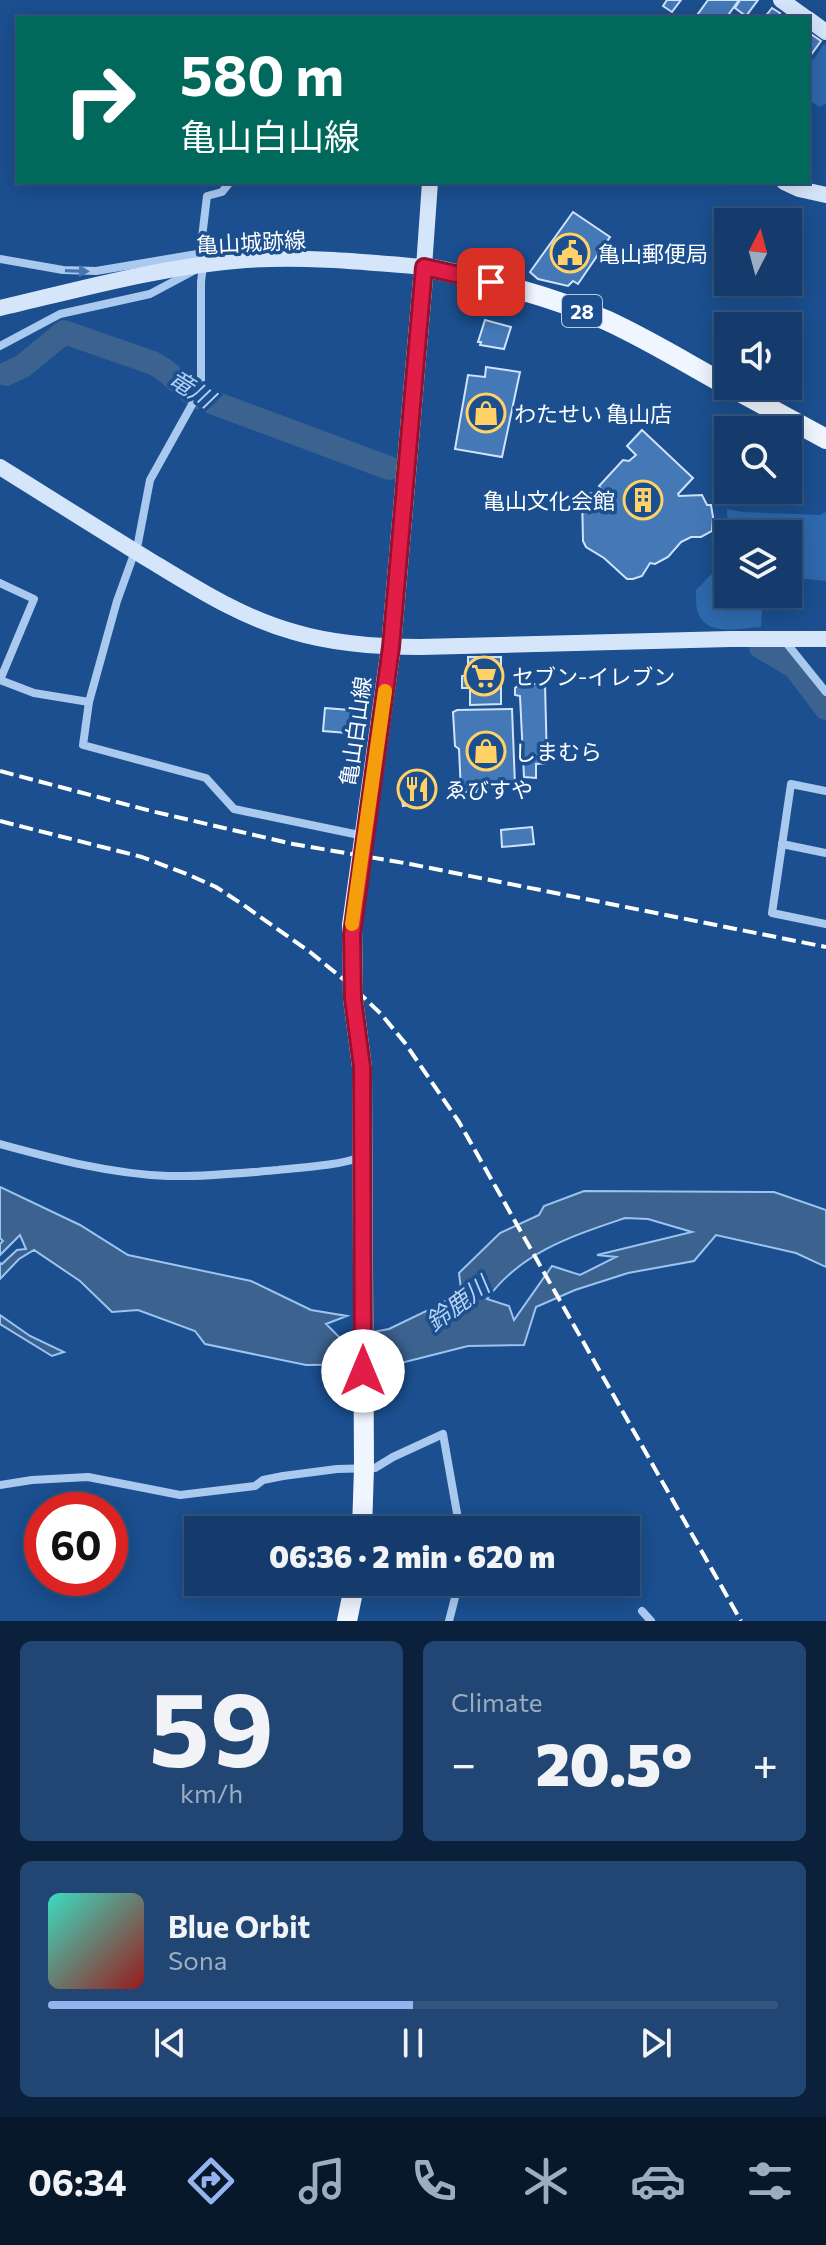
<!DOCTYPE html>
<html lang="en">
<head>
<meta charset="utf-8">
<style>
  body { margin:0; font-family:Commissioner,"Noto Sans JP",sans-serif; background:#214673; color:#f1f3f6; height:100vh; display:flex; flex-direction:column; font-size:30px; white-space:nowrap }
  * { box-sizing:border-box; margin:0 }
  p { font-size:26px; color:#9dadc1 }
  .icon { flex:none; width:44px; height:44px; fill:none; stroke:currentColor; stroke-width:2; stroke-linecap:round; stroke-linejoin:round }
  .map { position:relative; height:1621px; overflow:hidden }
  .sheet { display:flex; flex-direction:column; gap:20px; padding:20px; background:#0b203b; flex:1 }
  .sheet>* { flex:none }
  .banner { position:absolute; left:16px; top:16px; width:794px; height:168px; border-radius:0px; box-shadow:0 4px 20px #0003,0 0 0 2px #33557e; background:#00695c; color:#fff; overflow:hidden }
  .needle { width:52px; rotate:6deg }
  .controls { position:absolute; left:714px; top:208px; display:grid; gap:16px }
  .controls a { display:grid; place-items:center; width:88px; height:88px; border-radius:0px; background:#143b6b; box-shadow:0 4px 20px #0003,0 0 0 2px #33557e; font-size:40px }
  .speed { position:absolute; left:24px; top:1492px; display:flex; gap:16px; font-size:40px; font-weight:700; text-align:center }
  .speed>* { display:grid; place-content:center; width:104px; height:104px; border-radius:50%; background:#143b6b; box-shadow:0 4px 20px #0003,0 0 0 2px #33557e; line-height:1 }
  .speed .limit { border:12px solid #d22; background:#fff; color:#111 }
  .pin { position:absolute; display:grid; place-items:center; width:68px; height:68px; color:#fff; margin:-34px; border-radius:16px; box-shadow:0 4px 12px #0006 }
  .me { position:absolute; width:88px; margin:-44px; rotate:0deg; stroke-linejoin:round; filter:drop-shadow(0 0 6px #0008) }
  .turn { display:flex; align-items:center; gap:28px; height:168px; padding:0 32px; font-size:36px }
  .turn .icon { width:104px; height:104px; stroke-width:2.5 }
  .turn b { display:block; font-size:56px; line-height:68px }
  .big { font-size:60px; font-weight:800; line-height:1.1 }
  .sheet .widget { flex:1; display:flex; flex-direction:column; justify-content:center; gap:12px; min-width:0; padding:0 28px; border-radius:12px; background:#214673 }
  .sheet .dial { align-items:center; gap:0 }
  .dial b { font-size:104px; line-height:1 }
  .song { display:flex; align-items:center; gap:24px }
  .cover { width:96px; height:96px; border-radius:12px; background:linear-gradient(135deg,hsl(170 70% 55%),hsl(0 70% 35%)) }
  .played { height:8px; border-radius:4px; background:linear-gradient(90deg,#95b2f1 50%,#33557e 50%) }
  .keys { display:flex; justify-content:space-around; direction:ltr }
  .heat { display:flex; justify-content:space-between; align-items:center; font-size:44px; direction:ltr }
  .sheet .tiles { flex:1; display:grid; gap:20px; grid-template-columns:1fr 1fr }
  .widget:last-child { grid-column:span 2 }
  .trip { position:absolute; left:184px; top:1516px; width:456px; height:80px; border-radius:0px; background:#143b6b; box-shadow:0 4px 20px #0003,0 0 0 2px #33557e; font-weight:800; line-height:80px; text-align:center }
  .dock { display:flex; height:128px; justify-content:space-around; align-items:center; background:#08182b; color:#9dadc1 }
  .dock .icon { width:56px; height:56px }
  .dock .on { color:#95b2f1 }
  .dock b { font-size:36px; color:#f1f3f6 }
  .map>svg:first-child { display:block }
  .green { fill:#2e69ad }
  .water { fill:#3c6290; stroke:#9cc4f0; stroke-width:2; fill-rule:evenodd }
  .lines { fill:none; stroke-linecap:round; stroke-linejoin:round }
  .river { stroke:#3c6290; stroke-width:24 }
  .building { fill:#4478b7; stroke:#cfe3fa; stroke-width:2 }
  .street { stroke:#a9c9ee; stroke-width:8 }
  .secondary { stroke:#d6e6fa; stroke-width:16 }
  .primary { stroke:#f0f6ff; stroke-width:20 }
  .rail { stroke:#fff; stroke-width:4; stroke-dasharray:14 6; stroke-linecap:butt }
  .oneway { fill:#4674ac }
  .route-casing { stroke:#92132f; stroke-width:20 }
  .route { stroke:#e11d48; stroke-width:14 }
  .slow { stroke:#f59e0b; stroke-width:14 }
  .labels { text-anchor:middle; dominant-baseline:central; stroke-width:7; stroke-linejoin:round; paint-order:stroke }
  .shield { fill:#1b4f8f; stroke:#bbcadd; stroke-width:2 }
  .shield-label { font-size:20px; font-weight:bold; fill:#fff }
  .street-label { font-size:22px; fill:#fff; stroke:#1b4f8f }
  .poi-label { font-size:22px; fill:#fff; stroke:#1b4f8f; text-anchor:start }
  .water-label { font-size:24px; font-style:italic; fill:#b5d3f5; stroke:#1b4f8f }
</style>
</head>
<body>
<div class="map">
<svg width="826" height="1621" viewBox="0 0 826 1621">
  <rect width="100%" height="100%" fill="#1b4f8f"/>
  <g class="green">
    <polygon points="824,44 826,45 826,104 819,107 808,99 808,63 813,60"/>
    <polygon points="727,509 743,512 820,515 826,512 826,581 797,578 793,581 788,581 788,534 728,534 728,542"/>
    <path d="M728 557V594H763L761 627C739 628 705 638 697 610 696 605 696 597 696 590Z"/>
  </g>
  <g class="water">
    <path d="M0 1187 80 1225 128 1255 251 1281 311 1310 347 1316 326 1324 340 1338 389 1329 441 1304 461 1289 459 1273 500 1233 539 1215 544 1206 584 1191 774 1192 826 1210V1267L796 1253 716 1235 694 1261 628 1273 575 1290 536 1307 524 1345 468 1346 397 1364 306 1365 205 1344 195 1331 138 1310 112 1312 80 1281 34 1250 19 1259 0 1279V1263L2 1264 17 1250 26 1249 20 1235 0 1255V1244L3 1241 0 1238ZM625 1218 648 1219 692 1232 597 1255 616 1257 580 1275 552 1266 514 1320 509 1306 487 1299C521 1252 572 1236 625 1218Z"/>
    <polygon points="0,1315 30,1336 64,1352 52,1356 0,1324"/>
  </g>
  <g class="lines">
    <g class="river">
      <path d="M6 374 23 366 64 332 153 363C172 372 183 390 201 398L389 468"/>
      <polyline points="761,647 795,667 826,708"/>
    </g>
  </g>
  <g class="building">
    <polygon points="667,0 681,0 672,12 663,6"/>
    <polygon points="708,0 739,0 726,18 695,18"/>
    <polygon points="740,0 758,0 746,16 735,8"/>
    <polygon points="772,8 780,13 777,18 764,18"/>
    <polygon points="811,34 821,41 808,59 808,39"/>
    <polygon points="573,212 610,237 578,284 573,281 568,286 538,279 530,272"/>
    <polygon points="485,320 511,327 504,349 480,345 481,342 478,342"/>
    <polygon points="486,367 520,372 502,457 455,449 468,375 485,377"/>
    <polygon points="642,430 693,478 678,494 679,496 702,495 707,505 711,505 713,517 712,531 701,537 691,537 681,542 668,557 655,564 650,563 642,576 633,579 627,579 604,558 586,547 583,541 582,495 585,493 600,494 603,491 599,486 623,460 629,461 636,455 627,446"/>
    <polygon points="468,657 501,657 501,704 470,705 470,688 462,688 462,676 468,675"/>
    <polygon points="526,679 528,680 530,684 545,684 547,763 536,764 536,778 524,777 520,696 515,695 515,688"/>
    <polygon points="325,708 362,711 360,734 323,731"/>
    <polygon points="512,709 515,785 477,788 476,792 461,792 459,749 455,746 453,712 457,710"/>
    <polygon points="430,775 433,800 416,801 416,804 403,806 401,793 404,793 402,780"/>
    <polygon points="532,827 534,844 502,847 501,830"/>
  </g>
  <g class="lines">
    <g class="street">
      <polyline points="200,254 207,196 222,192 230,182"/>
      <polyline points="0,259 63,270 96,271 215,251 256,254"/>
      <polyline points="203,265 201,282 201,385 194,401 150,480 138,543 117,601 89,702 83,745 206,778 234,809 364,836"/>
      <polyline points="0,346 60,314 150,294 195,270"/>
      <polyline points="0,583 34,599 0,680"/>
      <polyline points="784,640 826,692"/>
      <polyline points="0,680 34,693 89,702"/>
      <polyline points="826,791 791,784 772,913 826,924"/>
      <polyline points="782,844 826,853"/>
      <path d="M0 1144C55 1159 111 1174 168 1176 205 1177 241 1173 278 1170 306 1167 335 1166 362 1157"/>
      <polyline points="0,1485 32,1480 88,1477 180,1495 255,1486 263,1480 283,1476 337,1469 375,1468 393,1457 443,1434 460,1530"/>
      <polyline points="642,1611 651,1621"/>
      <polyline points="449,1621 459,1582"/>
    </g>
    <g class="secondary">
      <polyline points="781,0 806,18"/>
      <polyline points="808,19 826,32"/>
      <polyline points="784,182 799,189 826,195"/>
      <path d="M0 308C81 289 163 266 246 260 306 256 365 262 424 267L430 182"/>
      <path d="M0 467C50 498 100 530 151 561 197 589 241 617 294 632 334 644 379 647 421 647L730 639H826"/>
    </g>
    <g class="primary">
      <polyline points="729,386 826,439"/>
      <path d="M362 1530 364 1468 362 1067 353 999 352 925 391 647 424 267C487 280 549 295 608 321 649 340 688 364 728 386"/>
      <polyline points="347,1621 355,1582"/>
    </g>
    <g class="rail">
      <polyline points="0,771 151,811 293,844 410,864 826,947"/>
      <polyline points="0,821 142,857 189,875 216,887 242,904 310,952 353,987 381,1014 405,1043 459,1122 741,1621"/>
    </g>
  </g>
  <defs><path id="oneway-solid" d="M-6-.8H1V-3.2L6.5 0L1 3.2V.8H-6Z" transform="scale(2)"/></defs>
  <use class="oneway" href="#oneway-solid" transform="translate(77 271) rotate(2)"/>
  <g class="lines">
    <g class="route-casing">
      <polyline id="route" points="363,1371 362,1067 353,999 352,934 391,647 424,267 491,282"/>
    </g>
    <use href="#route" class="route"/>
    <polyline class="slow" points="352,924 385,691"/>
  </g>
  <defs>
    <g id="civic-ring" transform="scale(2)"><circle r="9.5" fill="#1b4f8f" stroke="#ffd166" stroke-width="1.5"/><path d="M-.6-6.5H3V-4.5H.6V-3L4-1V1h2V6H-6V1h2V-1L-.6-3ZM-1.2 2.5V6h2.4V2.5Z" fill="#ffd166"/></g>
    <g id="shop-ring" transform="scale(2)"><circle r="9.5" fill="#1b4f8f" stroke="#ffd166" stroke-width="1.5"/><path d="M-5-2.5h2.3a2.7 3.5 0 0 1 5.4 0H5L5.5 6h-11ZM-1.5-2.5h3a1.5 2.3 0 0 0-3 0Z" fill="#ffd166"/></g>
    <g id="building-ring" transform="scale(2)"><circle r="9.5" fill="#1b4f8f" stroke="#ffd166" stroke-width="1.5"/><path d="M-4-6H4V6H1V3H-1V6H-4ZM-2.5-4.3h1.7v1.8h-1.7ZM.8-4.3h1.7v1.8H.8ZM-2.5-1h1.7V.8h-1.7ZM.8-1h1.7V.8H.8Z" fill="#ffd166"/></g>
    <g id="supermarket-ring" transform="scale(2)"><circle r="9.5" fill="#1b4f8f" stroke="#ffd166" stroke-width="1.5"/><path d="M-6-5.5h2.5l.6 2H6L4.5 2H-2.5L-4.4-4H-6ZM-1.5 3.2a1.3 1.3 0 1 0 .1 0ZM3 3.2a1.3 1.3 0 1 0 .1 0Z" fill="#ffd166"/></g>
    <g id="restaurant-ring" transform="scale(2)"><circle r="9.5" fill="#1b4f8f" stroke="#ffd166" stroke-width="1.5"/><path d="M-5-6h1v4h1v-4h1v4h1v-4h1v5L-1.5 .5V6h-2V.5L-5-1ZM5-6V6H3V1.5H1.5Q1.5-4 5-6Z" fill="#ffd166"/></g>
  </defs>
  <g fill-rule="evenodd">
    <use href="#civic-ring" x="570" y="253"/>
    <use href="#shop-ring" x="486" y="413"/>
    <use href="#building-ring" x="643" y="500"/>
    <use href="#supermarket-ring" x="484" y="676"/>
    <use href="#shop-ring" x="486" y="751"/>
    <use href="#restaurant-ring" x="417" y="789"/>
  </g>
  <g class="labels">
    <rect class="shield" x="562" y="295" width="40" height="32" rx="6"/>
    <g class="shield-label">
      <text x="582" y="311">28</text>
    </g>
    <g class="street-label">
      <text transform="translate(251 242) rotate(-3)">亀山城跡線</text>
      <text transform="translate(355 731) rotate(-82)">亀山白山線</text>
    </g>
    <g class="poi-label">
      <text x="598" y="253">亀山郵便局</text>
      <text x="514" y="413">わたせい 亀山店</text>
      <text x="615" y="500" text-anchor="end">亀山文化会館</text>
      <text x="512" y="676">セブン-イレブン</text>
      <text x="514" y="751">しまむら</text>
      <text x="445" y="789">ゑびすや</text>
    </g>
    <g class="water-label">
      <text transform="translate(192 388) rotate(32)">竜川</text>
      <text transform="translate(457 1303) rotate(-37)">鈴鹿川</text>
    </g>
  </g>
</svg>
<div class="controls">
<a><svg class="needle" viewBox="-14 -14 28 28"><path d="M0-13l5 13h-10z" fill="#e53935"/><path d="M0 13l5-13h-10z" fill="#9dadc1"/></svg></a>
<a><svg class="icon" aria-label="sound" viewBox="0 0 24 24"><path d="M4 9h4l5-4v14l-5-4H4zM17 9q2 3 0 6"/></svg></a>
<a><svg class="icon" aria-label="search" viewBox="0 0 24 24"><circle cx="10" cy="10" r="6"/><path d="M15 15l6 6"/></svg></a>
<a><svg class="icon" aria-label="layers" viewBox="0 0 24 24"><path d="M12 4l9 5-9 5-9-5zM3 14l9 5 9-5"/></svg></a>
</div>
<div class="speed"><div class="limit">60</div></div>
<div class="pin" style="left:491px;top:282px;background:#d93025"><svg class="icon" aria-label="arrive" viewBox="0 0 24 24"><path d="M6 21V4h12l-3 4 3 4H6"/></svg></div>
<svg class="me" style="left:363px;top:1371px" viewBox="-20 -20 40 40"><circle r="19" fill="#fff"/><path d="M0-13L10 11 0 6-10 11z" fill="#e11d48"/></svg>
<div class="trip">06:36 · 2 min · 620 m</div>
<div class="banner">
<div class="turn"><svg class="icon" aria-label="right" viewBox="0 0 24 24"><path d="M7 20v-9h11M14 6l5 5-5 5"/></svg><div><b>580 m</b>亀山白山線</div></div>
</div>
</div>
<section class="sheet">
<div class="tiles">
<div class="widget dial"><b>59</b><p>km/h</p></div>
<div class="widget"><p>Climate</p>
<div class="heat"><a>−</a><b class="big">20.5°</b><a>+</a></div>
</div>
<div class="widget">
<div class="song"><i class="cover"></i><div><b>Blue Orbit</b><p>Sona</p></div></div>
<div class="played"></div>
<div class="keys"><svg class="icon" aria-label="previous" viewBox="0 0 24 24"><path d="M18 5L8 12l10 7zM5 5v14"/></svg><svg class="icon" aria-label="pause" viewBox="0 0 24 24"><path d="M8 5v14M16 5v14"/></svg><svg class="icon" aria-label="next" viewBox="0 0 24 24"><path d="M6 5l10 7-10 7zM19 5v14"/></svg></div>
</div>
</div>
</section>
<nav class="dock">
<b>06:34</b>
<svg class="icon on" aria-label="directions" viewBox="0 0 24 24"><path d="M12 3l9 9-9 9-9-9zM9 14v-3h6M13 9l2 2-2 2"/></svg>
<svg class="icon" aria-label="music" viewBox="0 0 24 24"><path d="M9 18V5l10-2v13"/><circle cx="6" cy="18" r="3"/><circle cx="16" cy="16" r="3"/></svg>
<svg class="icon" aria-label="phone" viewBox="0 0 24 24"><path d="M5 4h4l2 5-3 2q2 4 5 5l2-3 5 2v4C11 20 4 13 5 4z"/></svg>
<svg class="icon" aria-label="climate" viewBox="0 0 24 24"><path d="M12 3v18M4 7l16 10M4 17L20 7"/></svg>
<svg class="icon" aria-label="car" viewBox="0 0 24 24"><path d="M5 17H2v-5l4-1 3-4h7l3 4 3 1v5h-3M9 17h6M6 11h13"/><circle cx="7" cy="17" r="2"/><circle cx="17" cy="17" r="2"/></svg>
<svg class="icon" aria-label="filters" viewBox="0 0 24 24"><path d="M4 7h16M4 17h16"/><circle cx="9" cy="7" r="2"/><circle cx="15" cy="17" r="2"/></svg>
</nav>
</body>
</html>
